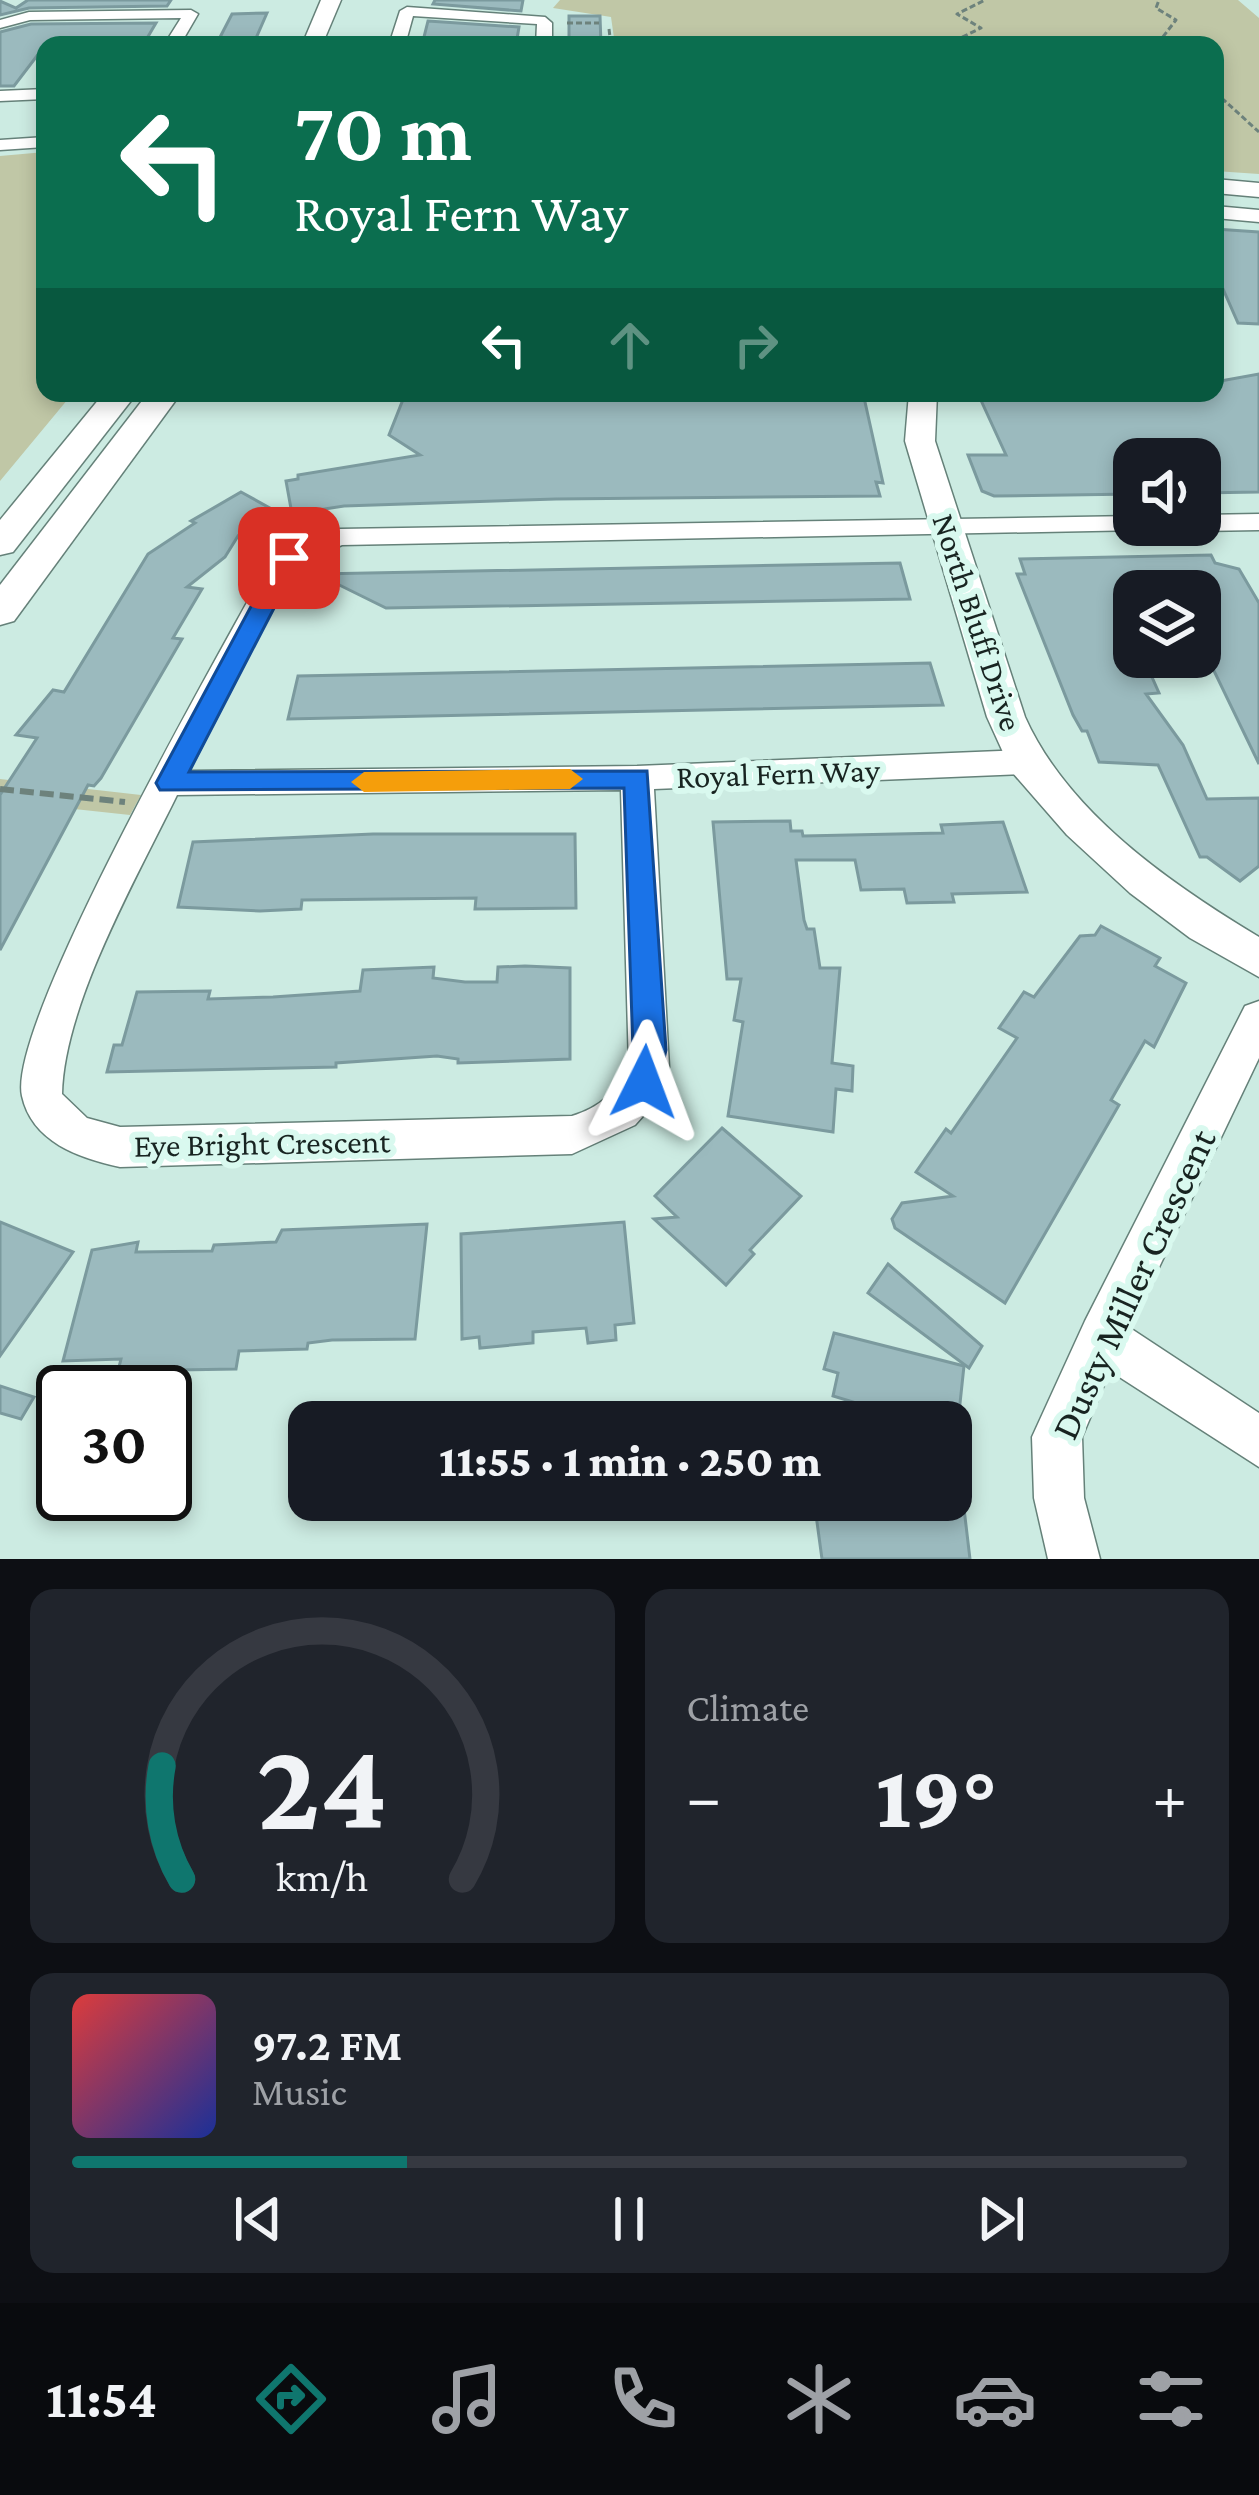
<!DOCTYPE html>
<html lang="en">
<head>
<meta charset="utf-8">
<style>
  body { margin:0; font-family:"Crimson Pro",serif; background:#20242c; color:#f1f3f6; height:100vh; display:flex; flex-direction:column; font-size:45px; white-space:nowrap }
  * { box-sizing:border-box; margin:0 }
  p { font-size:39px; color:#9ea1a6 }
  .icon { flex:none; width:66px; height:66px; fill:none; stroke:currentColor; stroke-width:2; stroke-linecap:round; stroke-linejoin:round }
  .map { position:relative; height:1559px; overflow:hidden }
  .side { display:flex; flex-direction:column; gap:30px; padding:30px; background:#0d0f14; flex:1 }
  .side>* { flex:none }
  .banner { position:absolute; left:36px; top:36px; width:1188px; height:366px; border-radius:24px; box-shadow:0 6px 18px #0003; background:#0b6e4f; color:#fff; overflow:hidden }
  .tools { position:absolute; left:1113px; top:438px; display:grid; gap:24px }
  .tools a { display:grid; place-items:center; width:108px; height:108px; border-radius:24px; background:#171b24; box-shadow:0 6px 18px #0003; font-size:60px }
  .speed { position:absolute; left:36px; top:1365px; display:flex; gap:24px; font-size:60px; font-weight:700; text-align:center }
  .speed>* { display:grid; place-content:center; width:156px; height:156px; border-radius:50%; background:#171b24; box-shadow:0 6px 18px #0003; line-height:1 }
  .speed .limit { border:6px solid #111; border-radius:18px; background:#fff; color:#111 }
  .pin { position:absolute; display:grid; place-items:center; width:102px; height:102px; color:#fff; margin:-51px; border-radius:24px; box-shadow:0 6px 18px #0006 }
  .me { position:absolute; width:132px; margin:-66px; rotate:3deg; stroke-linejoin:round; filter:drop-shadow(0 0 9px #0008) }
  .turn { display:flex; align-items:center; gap:42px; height:252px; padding:0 60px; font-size:54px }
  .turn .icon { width:156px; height:156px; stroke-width:2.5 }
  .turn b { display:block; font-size:84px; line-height:102px }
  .lanes { display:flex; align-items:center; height:114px; padding:0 60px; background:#0003; justify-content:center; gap:60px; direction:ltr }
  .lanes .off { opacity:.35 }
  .big { font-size:90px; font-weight:800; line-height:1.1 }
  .side .widget { flex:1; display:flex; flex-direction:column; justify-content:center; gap:18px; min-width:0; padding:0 42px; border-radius:24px; background:#20242c }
  .side .dial { align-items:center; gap:0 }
  .dial svg { height:312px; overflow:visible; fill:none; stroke:#363941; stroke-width:7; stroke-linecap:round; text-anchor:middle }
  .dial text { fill:#f1f3f6; stroke:none }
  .song { display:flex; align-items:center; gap:36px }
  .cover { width:144px; height:144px; border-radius:18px; background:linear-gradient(135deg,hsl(0 70% 55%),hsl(230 70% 35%)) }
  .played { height:12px; border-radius:6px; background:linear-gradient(90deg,#0f766e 30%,#363941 30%) }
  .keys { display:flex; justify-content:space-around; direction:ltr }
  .heat { display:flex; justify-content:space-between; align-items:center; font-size:66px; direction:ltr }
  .side .tiles { flex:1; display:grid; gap:30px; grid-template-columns:1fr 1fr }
  .widget:last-child { grid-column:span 2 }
  .trip { position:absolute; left:288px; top:1401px; width:684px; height:120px; border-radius:24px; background:#171b24; box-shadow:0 6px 18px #0003; font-weight:800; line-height:120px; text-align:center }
  .tabs { display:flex; height:192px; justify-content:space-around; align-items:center; background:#090b0e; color:#9ea1a6 }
  .tabs .icon { width:84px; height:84px }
  .tabs .selected { color:#0f766e }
  .tabs b { font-size:54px; color:#f1f3f6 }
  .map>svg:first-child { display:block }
  .green { fill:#c0c7a6 }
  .building { fill:#9bbabe; stroke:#7b9a9e; stroke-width:3 }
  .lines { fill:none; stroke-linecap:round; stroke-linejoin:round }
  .minor-casing { stroke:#658179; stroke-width:3 }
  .tertiary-casing { stroke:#658179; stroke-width:3 }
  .secondary-casing { stroke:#658179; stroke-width:3 }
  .path-far1 { stroke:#6d827c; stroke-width:3; stroke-dasharray:6 3; stroke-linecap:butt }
  .path { stroke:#6d827c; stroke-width:6; stroke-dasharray:14 6; stroke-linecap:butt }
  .minor { fill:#fff; fill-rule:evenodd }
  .tertiary { fill:#fff; fill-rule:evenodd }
  .secondary { fill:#fff; fill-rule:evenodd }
  .route { fill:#1a73e8; stroke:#114b97; stroke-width:3 }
  .slow { fill:#f59e0b }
  .labels { text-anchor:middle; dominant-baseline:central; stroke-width:12; stroke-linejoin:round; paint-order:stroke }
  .street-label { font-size:33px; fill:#182421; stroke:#d9f9ef }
  .near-street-label { font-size:39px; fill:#182421; stroke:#d9f9ef }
</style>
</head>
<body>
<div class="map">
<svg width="1259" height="1559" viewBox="0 0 1259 1559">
  <rect width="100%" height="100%" fill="#ccebe2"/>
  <g class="green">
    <polygon points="560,0 1238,0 1259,18 1259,174 1215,171 1215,45 615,45 611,17 553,8"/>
    <polygon points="45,152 45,393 73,393 0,481 0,156"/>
    <polygon points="0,779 141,795 130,815 0,801"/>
  </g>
  <g class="building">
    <polygon points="28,0 171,0 167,6 29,8 0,15 0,1 16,8"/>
    <polygon points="435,0 523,0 521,11 433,4"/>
    <polygon points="267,13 253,45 216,45 232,14"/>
    <polygon points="569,16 600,16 601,45 569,45"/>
    <polygon points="428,21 519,27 516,45 422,45"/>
    <polygon points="156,23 143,45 46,44 14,86 0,86 0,32 31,24"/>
    <polygon points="1215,229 1259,232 1259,324 1238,323 1220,282"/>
    <polygon points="1259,374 1259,492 1200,493 1200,459 1134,459 1134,494 994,496 982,491 968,455 1006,455 979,396 985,393 1215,393 1215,382"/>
    <polygon points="863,393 883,483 876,482 880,496 556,499 344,506 292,514 286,481 298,479 298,475 420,455 389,435 404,397"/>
    <polygon points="241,492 286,517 246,540 238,536 225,557 187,587 202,589 173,638 182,639 101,778 94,786 88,785 0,950 0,795 37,738 16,735 53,690 64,692 148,554 195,523 191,521"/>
    <polygon points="1211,555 1215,563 1239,569 1259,603 1259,764 1200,642 1200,591 1134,591 1134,657 1143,657 1159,693 1146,694 1183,745 1207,799 1259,798 1259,866 1240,881 1207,857 1200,857 1158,765 1099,762 1087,731 1082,731 1073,715 1017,574 1025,574 1020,559"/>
    <polygon points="900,563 910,599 386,608 317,574"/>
    <polygon points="930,663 943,705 288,719 298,676"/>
    <polygon points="790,821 791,831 802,831 803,836 943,833 941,825 1003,822 1027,892 952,894 954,902 907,903 904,889 861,890 855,860 796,860 804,920 807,929 814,929 820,968 840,968 832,1063 853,1066 852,1091 836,1089 833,1132 728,1116 743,1022 734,1020 741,979 727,979 713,822"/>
    <polygon points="373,834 575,834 576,908 475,909 476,898 302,900 301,909 260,911 178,907 193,842"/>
    <polygon points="1101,926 1160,958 1155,966 1186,983 1154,1047 1145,1041 1111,1100 1119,1105 1005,1303 895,1228 892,1219 902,1203 953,1196 916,1172 946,1129 951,1133 1017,1038 999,1028 1024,992 1034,997 1080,936 1095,935"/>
    <polygon points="525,966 570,968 570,1059 458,1063 458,1059 437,1056 336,1063 336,1067 107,1072 114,1045 122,1045 137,992 210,991 208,999 273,997 360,991 363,970 434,967 433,978 465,982 497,982 498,967"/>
    <polygon points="722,1128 801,1196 750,1250 754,1254 726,1285 654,1219 677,1217 655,1196"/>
    <polygon points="0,1222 73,1252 0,1356"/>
    <polygon points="624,1222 634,1323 615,1325 616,1340 588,1343 586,1328 533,1332 533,1343 480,1348 479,1337 462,1339 461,1234"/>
    <polygon points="427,1224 415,1339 332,1340 308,1343 307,1349 239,1351 236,1369 118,1371 121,1359 63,1361 92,1250 138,1242 136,1252 212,1251 214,1245 276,1242 282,1230"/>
    <polygon points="888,1264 982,1346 969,1368 868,1293"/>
    <polygon points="834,1333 964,1366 958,1422 919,1422 833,1396 838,1373 824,1369"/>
    <polygon points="0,1386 34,1397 21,1419 0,1413"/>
    <polygon points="814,1500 963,1500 970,1559 822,1559"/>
  </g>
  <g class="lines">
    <g class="minor-casing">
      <g id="minor">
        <polygon points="407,7 545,17 552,23 552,45 536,45 537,24 413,16 405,45 389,45 400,11"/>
        <polygon points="191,10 198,14 180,45 164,45 181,18 30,20 0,28 0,20 29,12"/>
        <polygon points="45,89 45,99 0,101 0,91"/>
        <polygon points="45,137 45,147 0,150 0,140"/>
        <polygon points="1215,206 1259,210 1259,222 1215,218"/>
        <polygon points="1259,514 1259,530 1200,531 1188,525 1200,525 1200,515"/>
        <path d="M1134 516V525H1147L1143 530 342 545 307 560 288 578 189 771 637 766 1026 750 1038 754 1042 762 1038 770 1026 774 654 789 669 1067 652 1106 635 1125 572 1154 120 1167C79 1158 32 1142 22 1096 6 1025 218 657 262 575L295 544 340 529ZM621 790 629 1067C618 1092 598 1108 572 1116L120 1127 87 1118 62 1094C64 1004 137 877 177 795Z"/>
        <polygon points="1259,1001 1259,1058 1130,1328 1259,1413 1259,1467 1110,1371 1082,1437 1084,1498 1100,1559 1048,1559 1034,1498 1032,1437 1085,1321 1245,1006"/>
      </g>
    </g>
    <g class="tertiary-casing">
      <g id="tertiary">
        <polygon points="1215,179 1259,183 1259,197 1215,193"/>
        <path d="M909 393H937L935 441 1025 717C1068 813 1171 884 1259 937V977L1190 938 1130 893 1067 835 1012 772 987 717 905 441Z"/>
      </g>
    </g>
    <g class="secondary-casing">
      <g id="secondary">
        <polygon points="321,0 341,0 322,45 302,45"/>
        <polygon points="104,393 137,393 13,552 0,555 0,520"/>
        <polygon points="148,393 181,393 14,621 0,625 0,585"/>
      </g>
    </g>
    <g class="path-far1">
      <polyline points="567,23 599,23"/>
      <polyline points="609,29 611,45"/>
      <polyline points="946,45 981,28 957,14 985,0"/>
      <polyline points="1147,45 1162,38 1176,20 1156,8 1159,0"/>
      <polyline points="1215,92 1259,132"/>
    </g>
    <polyline class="path" points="0,789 125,802"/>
    <use href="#minor" class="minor"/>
    <use href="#tertiary" class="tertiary"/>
    <use href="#secondary" class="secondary"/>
  </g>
  <polygon class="route" points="289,551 300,558 189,772 647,771 666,1050 656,1093 644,1097 633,1093 628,1082 633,1050 624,788 160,790 156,783 277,558"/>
  <polygon class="slow" points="570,769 583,779 570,789 364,792 351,782 364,772"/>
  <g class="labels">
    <g class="street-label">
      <text transform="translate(978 622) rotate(72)">North Bluff Drive</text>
      <text transform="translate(778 773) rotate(-2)">Royal Fern Way</text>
      <text transform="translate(262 1143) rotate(-1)">Eye Bright Crescent</text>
    </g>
    <g class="near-street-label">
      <text transform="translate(1133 1284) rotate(-65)">Dusty Miller Crescent</text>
    </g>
  </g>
</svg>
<div class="tools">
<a><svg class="icon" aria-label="sound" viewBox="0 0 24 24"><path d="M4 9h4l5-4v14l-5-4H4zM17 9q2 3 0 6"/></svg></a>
<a><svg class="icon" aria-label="layers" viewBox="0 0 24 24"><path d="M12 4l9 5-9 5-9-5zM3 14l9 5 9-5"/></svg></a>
</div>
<div class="speed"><div class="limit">30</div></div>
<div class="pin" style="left:289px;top:558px;background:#d93025"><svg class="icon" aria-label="arrive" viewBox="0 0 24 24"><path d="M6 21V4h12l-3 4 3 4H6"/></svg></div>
<svg class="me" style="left:644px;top:1082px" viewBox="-20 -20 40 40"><path d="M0-17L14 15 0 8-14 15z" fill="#1a73e8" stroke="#fff" stroke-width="4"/></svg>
<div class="trip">11:55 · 1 min · 250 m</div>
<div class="banner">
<div class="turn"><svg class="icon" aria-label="left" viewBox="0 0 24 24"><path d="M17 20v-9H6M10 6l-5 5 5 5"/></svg><div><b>70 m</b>Royal Fern Way</div></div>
<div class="lanes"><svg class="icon" aria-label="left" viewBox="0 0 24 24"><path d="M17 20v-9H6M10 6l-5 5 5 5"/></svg><svg class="icon off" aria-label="ahead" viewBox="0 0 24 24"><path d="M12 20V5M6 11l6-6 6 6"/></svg><svg class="icon off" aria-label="right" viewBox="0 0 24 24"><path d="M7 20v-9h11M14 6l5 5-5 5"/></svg></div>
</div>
</div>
<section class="side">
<div class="tiles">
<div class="widget dial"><svg viewBox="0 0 100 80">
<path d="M14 69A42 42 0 1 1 86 69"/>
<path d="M14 69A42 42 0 0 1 9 40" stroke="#0f766e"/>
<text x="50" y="56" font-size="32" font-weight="700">24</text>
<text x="50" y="72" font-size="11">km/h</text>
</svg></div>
<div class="widget"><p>Climate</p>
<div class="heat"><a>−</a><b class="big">19°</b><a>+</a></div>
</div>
<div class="widget">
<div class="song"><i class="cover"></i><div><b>97.2 FM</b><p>Music</p></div></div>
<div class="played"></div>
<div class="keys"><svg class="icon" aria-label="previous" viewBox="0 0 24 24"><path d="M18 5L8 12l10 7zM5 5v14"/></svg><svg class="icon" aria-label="pause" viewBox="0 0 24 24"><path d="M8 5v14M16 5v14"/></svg><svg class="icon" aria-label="next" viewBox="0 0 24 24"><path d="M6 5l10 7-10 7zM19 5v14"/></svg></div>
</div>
</div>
</section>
<nav class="tabs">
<b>11:54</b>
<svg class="icon selected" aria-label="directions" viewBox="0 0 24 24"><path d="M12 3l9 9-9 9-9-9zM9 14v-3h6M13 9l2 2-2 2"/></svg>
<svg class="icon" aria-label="music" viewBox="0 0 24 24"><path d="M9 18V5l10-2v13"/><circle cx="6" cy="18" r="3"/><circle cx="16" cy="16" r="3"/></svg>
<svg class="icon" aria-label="phone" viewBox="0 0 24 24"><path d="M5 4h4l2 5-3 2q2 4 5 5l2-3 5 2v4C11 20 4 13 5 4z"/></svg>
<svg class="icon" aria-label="climate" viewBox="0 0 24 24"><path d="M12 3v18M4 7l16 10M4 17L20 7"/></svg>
<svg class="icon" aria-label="car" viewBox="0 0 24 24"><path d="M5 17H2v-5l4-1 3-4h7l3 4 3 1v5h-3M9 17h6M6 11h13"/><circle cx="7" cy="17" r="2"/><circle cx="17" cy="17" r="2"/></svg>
<svg class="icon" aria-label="filters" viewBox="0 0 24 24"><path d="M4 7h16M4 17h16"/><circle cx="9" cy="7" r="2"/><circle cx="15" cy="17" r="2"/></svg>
</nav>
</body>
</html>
